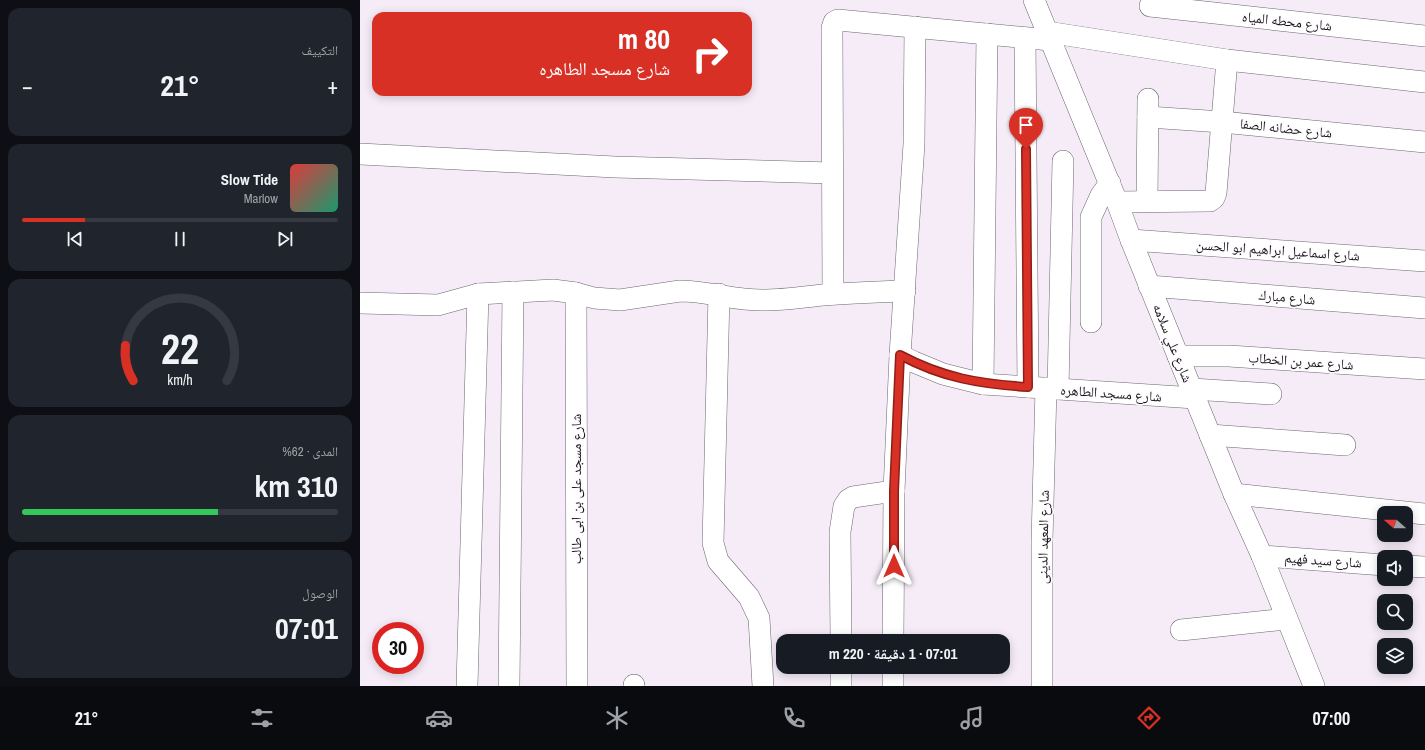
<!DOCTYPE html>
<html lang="ar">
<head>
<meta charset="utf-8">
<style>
  body { margin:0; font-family:"Archivo Narrow","Noto Naskh Arabic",sans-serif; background:#20242c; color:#f1f3f6; direction:rtl; height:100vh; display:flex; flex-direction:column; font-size:15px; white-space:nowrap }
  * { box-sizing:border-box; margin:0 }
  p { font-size:13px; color:#9ea1a6 }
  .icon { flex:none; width:22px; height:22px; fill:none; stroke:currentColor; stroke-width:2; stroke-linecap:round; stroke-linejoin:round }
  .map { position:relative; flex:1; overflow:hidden; direction:ltr }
  .drawer { display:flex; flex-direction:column; gap:8px; padding:8px; background:#0d0f14; width:360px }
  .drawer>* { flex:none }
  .hud { position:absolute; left:12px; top:12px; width:380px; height:84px; border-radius:12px; box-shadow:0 2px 10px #0003; direction:rtl; background:#d93025; color:#fff; overflow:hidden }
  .needle { width:26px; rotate:290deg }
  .controls { position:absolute; left:1017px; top:506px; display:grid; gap:8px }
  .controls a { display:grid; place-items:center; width:36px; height:36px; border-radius:8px; background:#171b24; box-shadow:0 2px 10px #0003; font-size:20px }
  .speed { position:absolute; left:12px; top:622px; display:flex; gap:8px; font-size:20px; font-weight:700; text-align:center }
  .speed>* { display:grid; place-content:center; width:52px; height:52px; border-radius:50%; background:#171b24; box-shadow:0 2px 10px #0003; line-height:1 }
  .speed .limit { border:6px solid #d22; background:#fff; color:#111 }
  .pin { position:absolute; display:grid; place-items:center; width:34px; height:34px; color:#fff; margin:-41px -17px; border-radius:50% 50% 50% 0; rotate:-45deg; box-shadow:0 0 4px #0007 }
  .pin .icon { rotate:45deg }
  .me { position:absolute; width:44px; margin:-22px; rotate:0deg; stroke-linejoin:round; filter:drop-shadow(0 0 3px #0008) }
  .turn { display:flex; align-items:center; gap:14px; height:84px; padding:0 16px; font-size:18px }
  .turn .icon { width:52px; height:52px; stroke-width:2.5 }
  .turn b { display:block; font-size:28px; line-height:34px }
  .big { font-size:30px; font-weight:700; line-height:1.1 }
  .drawer .widget { flex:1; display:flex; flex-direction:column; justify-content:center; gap:6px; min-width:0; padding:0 14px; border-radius:12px; background:#20242c }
  .drawer .dial { align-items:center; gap:0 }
  .dial svg { height:104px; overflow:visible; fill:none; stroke:#363941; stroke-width:7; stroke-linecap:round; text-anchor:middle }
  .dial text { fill:#f1f3f6; stroke:none }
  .song { display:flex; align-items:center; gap:12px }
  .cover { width:48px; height:48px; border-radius:6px; background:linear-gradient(135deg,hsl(0 70% 55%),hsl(160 70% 35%)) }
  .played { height:4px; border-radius:2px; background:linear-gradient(90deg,#d93025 20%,#363941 20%) }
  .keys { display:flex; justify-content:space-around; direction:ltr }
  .heat { display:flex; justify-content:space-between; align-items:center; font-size:22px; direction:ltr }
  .charge { height:6px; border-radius:3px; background:linear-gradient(90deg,#34c759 62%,#363941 0) }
  .trip { position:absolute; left:416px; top:634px; width:234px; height:40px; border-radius:12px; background:#171b24; box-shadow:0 2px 10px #0003; font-weight:700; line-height:40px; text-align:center; direction:rtl }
  .dock { display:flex; height:64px; justify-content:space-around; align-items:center; background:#090b0e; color:#9ea1a6 }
  .dock .icon { width:28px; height:28px }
  .dock .active { color:#d93025 }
  .dock b { font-size:18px; color:#f1f3f6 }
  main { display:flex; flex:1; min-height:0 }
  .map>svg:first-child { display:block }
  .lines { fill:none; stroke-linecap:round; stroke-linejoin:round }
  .minor-casing { stroke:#6d6670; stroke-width:22 }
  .minor { stroke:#fff; stroke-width:21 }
  .route-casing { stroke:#8d1f18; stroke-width:10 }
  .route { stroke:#d93025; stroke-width:7 }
  .labels { text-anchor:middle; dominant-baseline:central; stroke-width:3.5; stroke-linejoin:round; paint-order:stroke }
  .street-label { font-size:14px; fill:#1a171b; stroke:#fefcfe }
</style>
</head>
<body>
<main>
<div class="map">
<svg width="1065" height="686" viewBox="0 0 1065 686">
  <rect width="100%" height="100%" fill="#f5ecf8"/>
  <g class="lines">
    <g class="minor-casing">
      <g id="minor">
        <polyline points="674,0 757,202 771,240 818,356 874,494 902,556 954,686"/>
        <polyline points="790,6 1065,36"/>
        <polyline points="687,32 867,60 1065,82"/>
        <polyline points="665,38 668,387"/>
        <polyline points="788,117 862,122 1065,142"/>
        <polyline points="0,154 255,167 472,173"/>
        <polyline points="787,201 788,99"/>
        <polyline points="757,202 850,201 854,198 856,193 867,60"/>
        <polyline points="771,240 1065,261"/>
        <polyline points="789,286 1065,308"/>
        <polyline points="216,293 217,686"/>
        <polyline points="359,294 353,543 358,561 389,597 399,618 403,686"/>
        <polyline points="473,294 472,28 474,22 478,20 690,40"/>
        <path d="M0 303 78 305 118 294 193 290 216 293 234 298 260 300 320 291C349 291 376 301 405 300 424 300 443 297 463 295 490 293 518 292 545 291"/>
        <polyline points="731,322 731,217 741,195 750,183"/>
        <polyline points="540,355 554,362 583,374 623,384 835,398"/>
        <polyline points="818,356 869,356 1065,369"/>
        <polyline points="623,384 627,34"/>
        <polyline points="698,389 703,161"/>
        <polyline points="832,389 911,394"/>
        <polyline points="850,435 985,445"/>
        <polyline points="874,494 1065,514"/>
        <polyline points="902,556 1024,565"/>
        <polyline points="1046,566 1065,567"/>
        <polyline points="821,630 926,619"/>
        <polyline points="481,641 480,532 484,506 488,500 493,497 534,491"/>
        <polyline points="533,641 534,491 540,355 554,144 555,27"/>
        <polyline points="481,667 481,686"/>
        <polyline points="274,685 274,686"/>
        <polyline points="107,686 118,294"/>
        <polyline points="149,686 153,292"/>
        <polyline points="533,686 533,667"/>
        <polyline points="682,686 682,541 686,388"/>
      </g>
    </g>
    <use href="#minor" class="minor"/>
  </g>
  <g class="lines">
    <g class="route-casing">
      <path id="route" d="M534 566V491L540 355C583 378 620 384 668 387L666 149"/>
    </g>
    <use href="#route" class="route"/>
  </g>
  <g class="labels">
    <g class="street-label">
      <text transform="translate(927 21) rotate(6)">شارع محطه المياه</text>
      <text transform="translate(926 128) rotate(6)">شارع حضانه الصفا</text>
      <text transform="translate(918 250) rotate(4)">شارع اسماعيل ابراهيم ابو الحسن</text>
      <text transform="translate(927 297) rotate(5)">شارع مبارك</text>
      <text transform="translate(813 343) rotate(68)">شارع علي سلامه</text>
      <text transform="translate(941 361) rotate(4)">شارع عمر بن الخطاب</text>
      <text transform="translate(751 393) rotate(4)">شارع مسجد الطاهره</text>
      <text transform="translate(216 489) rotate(-90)">شارع مسجد على بن ابى طالب</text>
      <text transform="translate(683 537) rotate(-89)">شارع المعهد الدينى</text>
      <text transform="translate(963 560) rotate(4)">شارع سيد فهيم</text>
    </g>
  </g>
</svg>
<div class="controls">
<a><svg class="needle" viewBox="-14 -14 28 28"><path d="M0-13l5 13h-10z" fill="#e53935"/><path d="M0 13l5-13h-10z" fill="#9ea1a6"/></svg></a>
<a><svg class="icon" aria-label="sound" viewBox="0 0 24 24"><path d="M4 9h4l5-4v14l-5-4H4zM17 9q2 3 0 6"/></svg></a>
<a><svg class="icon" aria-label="search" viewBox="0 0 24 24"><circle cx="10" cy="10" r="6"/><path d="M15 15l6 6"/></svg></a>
<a><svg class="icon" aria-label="layers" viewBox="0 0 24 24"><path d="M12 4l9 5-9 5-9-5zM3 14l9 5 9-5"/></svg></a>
</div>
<div class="speed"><div class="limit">30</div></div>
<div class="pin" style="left:666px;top:149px;background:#d93025"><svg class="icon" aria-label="arrive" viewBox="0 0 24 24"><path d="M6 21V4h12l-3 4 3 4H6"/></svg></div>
<svg class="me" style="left:534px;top:566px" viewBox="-20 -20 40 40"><path d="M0-17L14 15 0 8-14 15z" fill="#d93025" stroke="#fff" stroke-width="4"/></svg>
<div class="trip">07:01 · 1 دقيقة · 220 m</div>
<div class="hud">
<div class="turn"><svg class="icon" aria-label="right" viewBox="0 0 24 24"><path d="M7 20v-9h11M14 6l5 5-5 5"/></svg><div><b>80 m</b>شارع مسجد الطاهره</div></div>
</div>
</div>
<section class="drawer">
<div class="widget"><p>التكييف</p>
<div class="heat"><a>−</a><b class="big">21°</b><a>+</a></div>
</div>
<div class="widget">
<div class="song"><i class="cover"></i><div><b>Slow Tide</b><p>Marlow</p></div></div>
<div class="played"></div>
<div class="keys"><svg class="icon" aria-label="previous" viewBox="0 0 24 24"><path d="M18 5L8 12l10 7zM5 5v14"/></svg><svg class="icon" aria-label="pause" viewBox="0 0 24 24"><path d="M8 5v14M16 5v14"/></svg><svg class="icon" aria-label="next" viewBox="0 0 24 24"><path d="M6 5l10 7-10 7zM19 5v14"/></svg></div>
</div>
<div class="widget dial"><svg viewBox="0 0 100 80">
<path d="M14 69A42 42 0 1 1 86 69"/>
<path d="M14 69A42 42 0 0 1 8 42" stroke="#d93025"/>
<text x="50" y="56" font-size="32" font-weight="700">22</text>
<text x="50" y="72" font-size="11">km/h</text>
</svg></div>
<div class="widget"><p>المدى · 62%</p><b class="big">310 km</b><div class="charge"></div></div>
<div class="widget"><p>الوصول</p><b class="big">07:01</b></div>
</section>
</main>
<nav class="dock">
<b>07:00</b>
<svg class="icon active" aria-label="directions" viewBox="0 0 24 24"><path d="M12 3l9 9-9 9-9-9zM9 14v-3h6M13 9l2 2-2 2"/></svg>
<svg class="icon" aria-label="music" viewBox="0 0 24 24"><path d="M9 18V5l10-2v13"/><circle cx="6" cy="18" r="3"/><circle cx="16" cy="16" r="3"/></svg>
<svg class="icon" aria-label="phone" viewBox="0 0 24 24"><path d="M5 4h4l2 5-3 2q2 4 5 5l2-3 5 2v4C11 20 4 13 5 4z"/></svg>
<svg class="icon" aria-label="climate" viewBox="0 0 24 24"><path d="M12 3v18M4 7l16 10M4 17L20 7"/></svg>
<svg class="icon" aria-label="car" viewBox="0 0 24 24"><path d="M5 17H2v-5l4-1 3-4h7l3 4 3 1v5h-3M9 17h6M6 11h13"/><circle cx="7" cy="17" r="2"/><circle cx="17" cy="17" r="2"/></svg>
<svg class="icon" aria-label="filters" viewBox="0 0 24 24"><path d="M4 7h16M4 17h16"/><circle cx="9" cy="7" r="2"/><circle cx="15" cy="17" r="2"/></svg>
<b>21°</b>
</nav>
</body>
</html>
